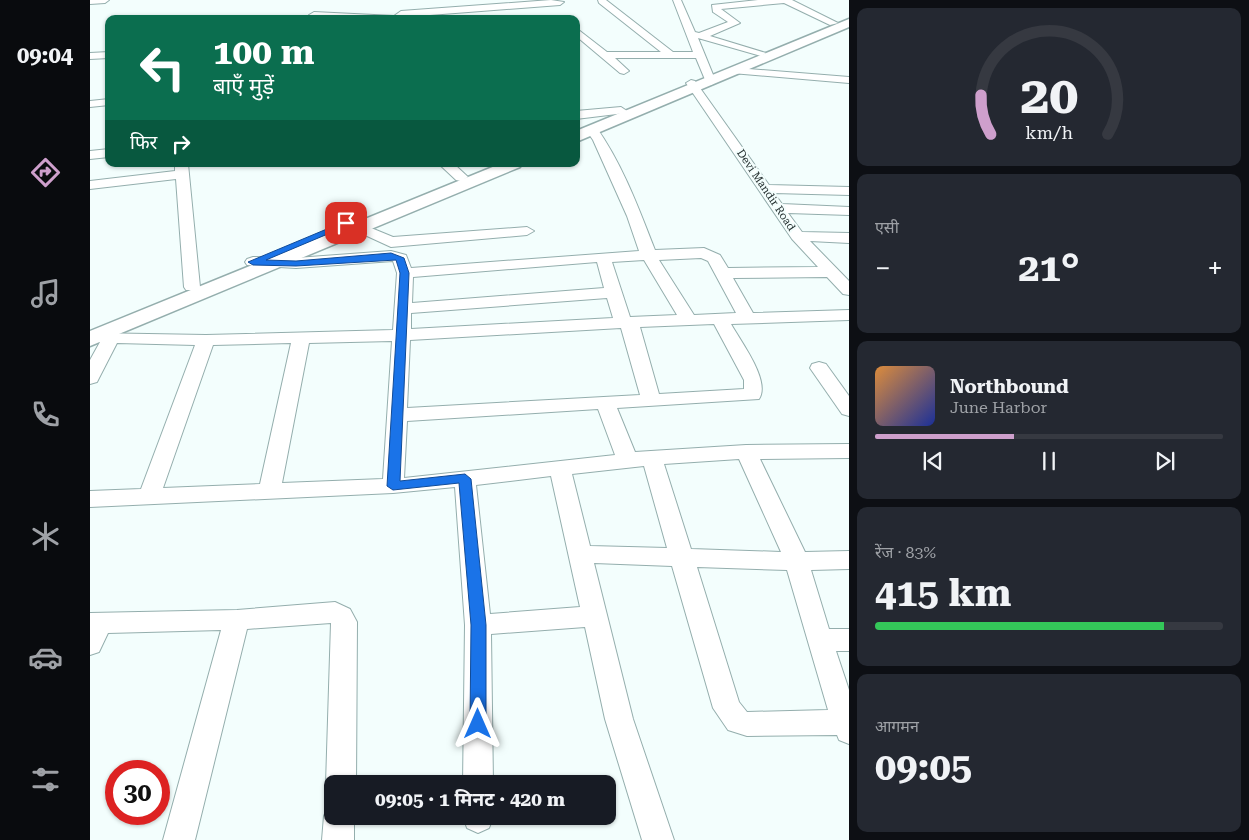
<!DOCTYPE html>
<html lang="hi">
<head>
<meta charset="utf-8">
<style>
  body { margin:0; font-family:"Roboto Serif","Noto Sans Devanagari",serif; background:#242831; color:#f1f3f6; height:100vh; display:flex; flex-direction:column; font-size:19px; white-space:nowrap }
  * { box-sizing:border-box; margin:0 }
  p { font-size:16px; color:#9ea1a6 }
  .icon { flex:none; width:28px; height:28px; fill:none; stroke:currentColor; stroke-width:2; stroke-linecap:round; stroke-linejoin:round }
  .map { position:relative; flex:1; overflow:hidden }
  .sheet { display:flex; flex-direction:column; gap:8px; padding:8px; background:#0d0f14; width:400px }
  .sheet>* { flex:none }
  .top-card { position:absolute; left:15px; top:15px; width:475px; height:152px; border-radius:10px; box-shadow:0 1px 4px #0004; background:#0b6e4f; color:#fff; overflow:hidden }
  .speed { position:absolute; left:15px; top:760px; display:flex; gap:10px; font-size:25px; font-weight:700; text-align:center }
  .speed>* { display:grid; place-content:center; width:65px; height:65px; border-radius:50%; background:#171b24; box-shadow:0 1px 4px #0004; line-height:1 }
  .speed .limit { border:8px solid #d22; background:#fff; color:#111 }
  .pin { position:absolute; display:grid; place-items:center; width:42px; height:42px; color:#fff; margin:-21px; border-radius:10px; box-shadow:0 2px 8px #0006 }
  .me { position:absolute; width:55px; margin:-28px; rotate:0deg; stroke-linejoin:round; filter:drop-shadow(0 0 4px #0008) }
  .turn { display:flex; align-items:center; gap:18px; height:105px; padding:0 25px; font-size:22px }
  .turn .icon { width:65px; height:65px; stroke-width:2.5 }
  .turn b { display:block; font-size:35px; line-height:42px }
  .then { display:flex; align-items:center; height:48px; padding:0 25px; background:#0003; gap:10px; font-size:19px }
  .big { font-size:38px; font-weight:700; line-height:1.1 }
  .sheet .widget { flex:1; display:flex; flex-direction:column; justify-content:center; gap:8px; min-width:0; padding:0 18px; border-radius:10px; background:#242831 }
  .sheet .dial { align-items:center; gap:0 }
  .dial svg { height:130px; overflow:visible; fill:none; stroke:#363941; stroke-width:7; stroke-linecap:round; text-anchor:middle }
  .dial text { fill:#f1f3f6; stroke:none }
  .song { display:flex; align-items:center; gap:15px }
  .cover { width:60px; height:60px; border-radius:8px; background:linear-gradient(135deg,hsl(30 70% 55%),hsl(230 70% 35%)) }
  .played { height:5px; border-radius:2px; background:linear-gradient(90deg,#ce9fcc 40%,#363941 40%) }
  .keys { display:flex; justify-content:space-around; direction:ltr }
  .heat { display:flex; justify-content:space-between; align-items:center; font-size:28px; direction:ltr }
  .charge { height:8px; border-radius:4px; background:linear-gradient(90deg,#34c759 83%,#363941 0) }
  .trip { position:absolute; left:234px; top:775px; width:292px; height:50px; border-radius:10px; background:#171b24; box-shadow:0 1px 4px #0004; font-weight:700; line-height:50px; text-align:center }
  main { display:flex; flex:1; min-height:0 }
  .tabs { display:flex; flex-direction:column; width:90px; justify-content:space-around; align-items:center; background:#090b0e; color:#9ea1a6 }
  .tabs .icon { width:35px; height:35px }
  .tabs .on { color:#ce9fcc }
  .tabs b { font-size:22px; color:#f1f3f6 }
  .map>svg:first-child { display:block }
  .lines { fill:none; stroke-linecap:round; stroke-linejoin:round }
  .minor-casing { stroke:#94aead; stroke-width:2 }
  .tertiary-casing { stroke:#94aead; stroke-width:3 }
  .minor { fill:#fff; fill-rule:evenodd }
  .tertiary { fill:#fff; fill-rule:evenodd }
  .route { fill:#1a73e8; stroke:#114b97 }
  .labels { text-anchor:middle; dominant-baseline:central; stroke-width:4; stroke-linejoin:round; paint-order:stroke }
  .far-street-label { font-size:11px; fill:#253030; stroke:#f3fefd }
</style>
</head>
<body>
<main>
<nav class="tabs">
<b>09:04</b>
<svg class="icon on" aria-label="directions" viewBox="0 0 24 24"><path d="M12 3l9 9-9 9-9-9zM9 14v-3h6M13 9l2 2-2 2"/></svg>
<svg class="icon" aria-label="music" viewBox="0 0 24 24"><path d="M9 18V5l10-2v13"/><circle cx="6" cy="18" r="3"/><circle cx="16" cy="16" r="3"/></svg>
<svg class="icon" aria-label="phone" viewBox="0 0 24 24"><path d="M5 4h4l2 5-3 2q2 4 5 5l2-3 5 2v4C11 20 4 13 5 4z"/></svg>
<svg class="icon" aria-label="climate" viewBox="0 0 24 24"><path d="M12 3v18M4 7l16 10M4 17L20 7"/></svg>
<svg class="icon" aria-label="car" viewBox="0 0 24 24"><path d="M5 17H2v-5l4-1 3-4h7l3 4 3 1v5h-3M9 17h6M6 11h13"/><circle cx="7" cy="17" r="2"/><circle cx="17" cy="17" r="2"/></svg>
<svg class="icon" aria-label="filters" viewBox="0 0 24 24"><path d="M4 7h16M4 17h16"/><circle cx="9" cy="7" r="2"/><circle cx="15" cy="17" r="2"/></svg>
</nav>
<div class="map">
<svg width="759" height="840" viewBox="0 0 759 840">
  <rect width="100%" height="100%" fill="#f3fefd"/>
  <g class="lines">
    <g class="minor-casing">
      <g id="minor">
        <polygon points="0,0 19,0 15,3 0,4"/>
        <path d="M461 0 474 2 470 5 314 17 312 19C296 19 228 22 219 15L224 12 304 16 311 11Z"/>
        <polygon points="508,0 516,0 583,52 603,52 583,0 591,0 605,32 609,33 638,22 623,12 622,5 668,0 702,0 748,23 740,25 694,3 631,9 650,23 620,36 676,53 671,56 608,38 626,82 621,85 616,82 606,58 525,58 539,71 534,74 530,73 486,36 486,28 517,52 571,52 509,3"/>
        <polygon points="19,52 19,58 0,59 0,53"/>
        <polygon points="646,68 759,77 759,83 642,73 641,71"/>
        <path d="M601 80 605 81 679 185 759 187V195L684 193 692 204 759 207V215L698 213 712 232 759 233V243L720 241 759 281V295L753 294 737 277 643 278 663 313 759 310V320L641 324C651 342 681 381 669 399L527 408 545 452 656 445 759 444V458L670 459 715 552 759 551V569L721 570 739 629H759V651H746L759 690V744L749 740 747 735 657 736 638 730 623 708 582 566 504 563 543 719 584 840H552L515 719 495 627 401 634 403 784H373L375 625 365 487 303 493 0 507V491L51 489 105 345 27 343 9 378 7 382 0 384V360L10 342 0 341V333L116 335 303 330 307 273 303 261 206 268 157 265 155 262 157 259 163 257 206 258 301 251 316 255 321 268 549 251 537 216 503 140 496 130 502 126 506 127C532 163 549 209 565 250L614 248 630 255 638 268 728 267 702 239 596 83ZM611 258 618 261 646 313 604 315 569 260ZM554 260 587 315 540 317 522 262ZM507 262 514 288 322 303 323 277ZM517 298 523 318 321 329V313ZM624 324 654 380V389L569 394 550 327ZM531 328 550 395 317 408 320 340ZM302 341 293 479 192 483 219 343ZM201 343 170 484 73 488 123 345ZM508 409 525 455 314 478 317 421ZM649 459 691 552 601 549 574 464ZM554 466 577 548 500 546 482 474ZM461 476 490 607 400 614 386 485ZM607 567 697 570 738 710 657 712 649 702Z"/>
        <polygon points="19,99 19,105 0,107 0,101"/>
        <polygon points="531,107 537,111 535,113 486,119 486,111"/>
        <polygon points="19,149 19,157 0,159 0,151"/>
        <polygon points="85,164 98,164 110,287 108,290 96,290 94,287 86,179 0,189 0,181 85,171"/>
        <polygon points="349,164 364,164 378,177 371,181 366,180"/>
        <polygon points="269,223 303,237 437,227 444,231 437,235 301,247 264,230 262,227"/>
        <polygon points="729,362 736,364 759,396 759,416 752,414 720,368 722,364"/>
        <polygon points="245,602 260,609 267,622 266,784 242,784 242,795 236,784 241,623 157,629 105,840 73,840 131,630 18,633 9,652 0,655 0,613 147,610"/>
        <polygon points="242,804 242,816 264,816 264,840 232,840 234,816 238,806"/>
        <polygon points="373,816 403,816 403,818 399,828 388,833 377,828"/>
      </g>
    </g>
    <g class="tertiary-casing">
      <g id="tertiary">
        <polygon points="759,19 759,27 486,142 486,131"/>
        <polygon points="410,164 432,164 430,167 0,346 0,331"/>
      </g>
    </g>
    <use href="#minor" class="minor"/>
    <use href="#tertiary" class="tertiary"/>
  </g>
  <polygon class="route" points="256,221 260,223 259,225 176,260 206,261 301,253 314,258 319,273 310,481 375,474 381,479 396,625 396,724 394,729 388,731 383,729 380,724 381,625 369,483 303,490 297,486 310,273 306,260 206,266 163,265 158,262"/>
  <g class="labels">
    <g class="far-street-label">
      <text transform="translate(676 190) rotate(56)">Devi Mandir Road</text>
    </g>
  </g>
</svg>
<div class="speed"><div class="limit">30</div></div>
<div class="pin" style="left:256px;top:223px;background:#d93025"><svg class="icon" aria-label="arrive" viewBox="0 0 24 24"><path d="M6 21V4h12l-3 4 3 4H6"/></svg></div>
<svg class="me" style="left:388px;top:724px" viewBox="-20 -20 40 40"><path d="M0-17L14 15 0 8-14 15z" fill="#1a73e8" stroke="#fff" stroke-width="4"/></svg>
<div class="trip">09:05 · 1 मिनट · 420 m</div>
<div class="top-card">
<div class="turn"><svg class="icon" aria-label="left" viewBox="0 0 24 24"><path d="M17 20v-9H6M10 6l-5 5 5 5"/></svg><div><b>100 m</b>बाएँ मुड़ें</div></div>
<div class="then">फिर<svg class="icon" aria-label="right" viewBox="0 0 24 24"><path d="M7 20v-9h11M14 6l5 5-5 5"/></svg></div>
</div>
</div>
<section class="sheet">
<div class="widget dial"><svg viewBox="0 0 100 80">
<path d="M14 69A42 42 0 1 1 86 69"/>
<path d="M14 69A42 42 0 0 1 8 45" stroke="#ce9fcc"/>
<text x="50" y="56" font-size="32" font-weight="700">20</text>
<text x="50" y="72" font-size="11">km/h</text>
</svg></div>
<div class="widget"><p>एसी</p>
<div class="heat"><a>−</a><b class="big">21°</b><a>+</a></div>
</div>
<div class="widget">
<div class="song"><i class="cover"></i><div><b>Northbound</b><p>June Harbor</p></div></div>
<div class="played"></div>
<div class="keys"><svg class="icon" aria-label="previous" viewBox="0 0 24 24"><path d="M18 5L8 12l10 7zM5 5v14"/></svg><svg class="icon" aria-label="pause" viewBox="0 0 24 24"><path d="M8 5v14M16 5v14"/></svg><svg class="icon" aria-label="next" viewBox="0 0 24 24"><path d="M6 5l10 7-10 7zM19 5v14"/></svg></div>
</div>
<div class="widget"><p>रेंज · 83%</p><b class="big">415 km</b><div class="charge"></div></div>
<div class="widget"><p>आगमन</p><b class="big">09:05</b></div>
</section>
</main>
</body>
</html>
